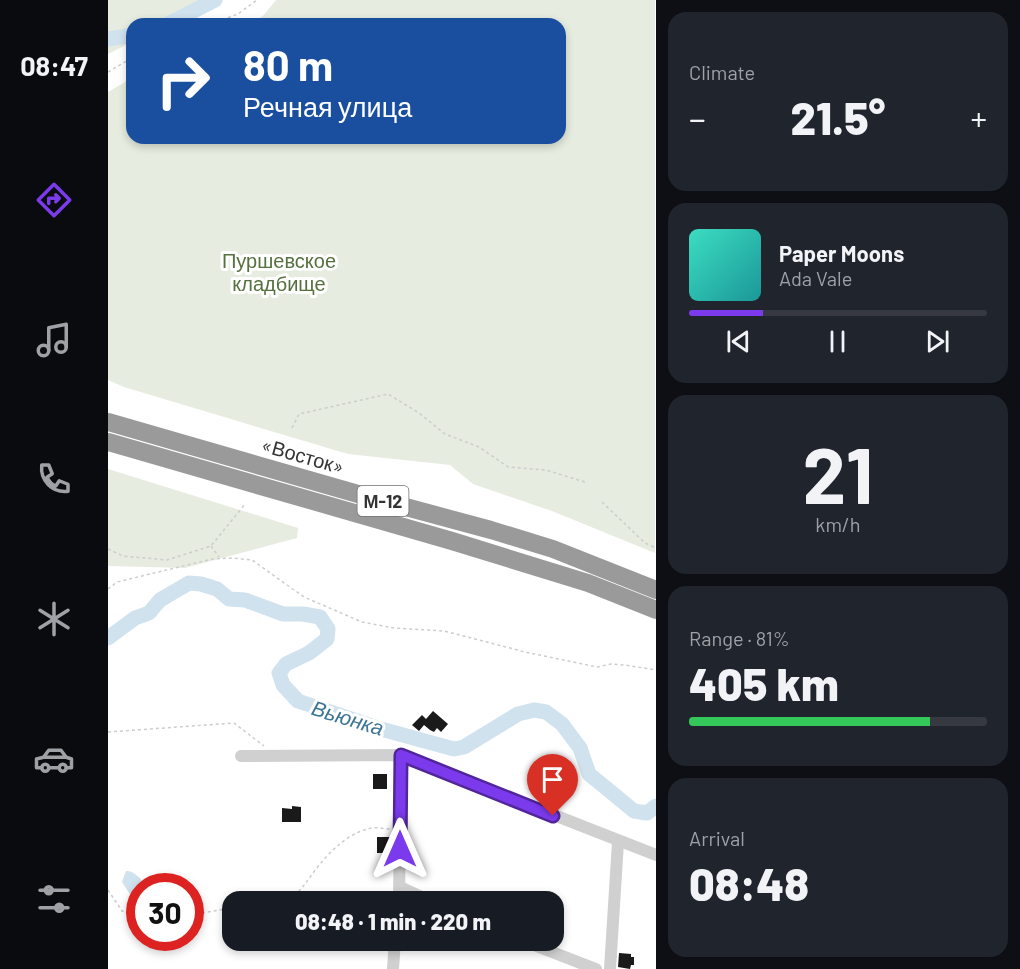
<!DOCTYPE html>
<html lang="en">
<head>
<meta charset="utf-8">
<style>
  body { margin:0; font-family:Barlow,sans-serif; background:#20242c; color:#f1f3f6; height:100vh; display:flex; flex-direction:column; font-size:22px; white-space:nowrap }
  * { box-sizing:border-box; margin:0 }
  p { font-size:20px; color:#9ea1a6 }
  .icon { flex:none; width:33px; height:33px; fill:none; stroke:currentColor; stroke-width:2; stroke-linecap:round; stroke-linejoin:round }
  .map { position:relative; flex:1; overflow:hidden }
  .drawer { display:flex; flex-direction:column; gap:12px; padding:12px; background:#0d0f14; width:364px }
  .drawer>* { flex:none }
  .hud { position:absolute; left:18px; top:18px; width:440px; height:126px; border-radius:18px; box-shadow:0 3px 9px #0003; background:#1a4fa0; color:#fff; overflow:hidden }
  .speed { position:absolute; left:18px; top:873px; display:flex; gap:12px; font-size:30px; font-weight:700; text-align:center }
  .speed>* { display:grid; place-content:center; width:78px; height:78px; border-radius:50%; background:#171b24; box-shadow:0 3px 9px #0003; line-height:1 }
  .speed .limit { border:9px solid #d22; background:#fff; color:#111 }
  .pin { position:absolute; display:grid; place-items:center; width:51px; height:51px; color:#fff; margin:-62px -26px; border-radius:50% 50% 50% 0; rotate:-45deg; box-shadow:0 0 6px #0007 }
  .pin .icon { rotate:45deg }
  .me { position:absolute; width:66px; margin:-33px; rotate:0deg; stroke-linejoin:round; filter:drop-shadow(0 0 4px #0008) }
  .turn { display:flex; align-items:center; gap:21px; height:126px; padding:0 18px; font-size:27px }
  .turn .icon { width:78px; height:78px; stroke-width:2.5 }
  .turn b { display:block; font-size:42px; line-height:51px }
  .big { font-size:45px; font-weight:800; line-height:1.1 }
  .drawer .card { flex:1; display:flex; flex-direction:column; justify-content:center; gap:9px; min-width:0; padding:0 21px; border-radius:18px; background:#20242c }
  .drawer .dial { align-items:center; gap:0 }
  .dial b { font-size:78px; line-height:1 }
  .song { display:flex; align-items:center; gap:18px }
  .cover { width:72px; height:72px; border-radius:9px; background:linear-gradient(135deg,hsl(170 70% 55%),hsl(180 70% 35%)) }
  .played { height:6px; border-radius:3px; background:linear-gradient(90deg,#7c3aed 25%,#363941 25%) }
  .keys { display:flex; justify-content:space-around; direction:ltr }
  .heat { display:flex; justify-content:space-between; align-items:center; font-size:33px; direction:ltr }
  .charge { height:9px; border-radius:4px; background:linear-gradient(90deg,#34c759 81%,#363941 0) }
  .trip { position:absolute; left:114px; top:891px; width:342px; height:60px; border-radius:18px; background:#171b24; box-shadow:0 3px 9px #0003; font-weight:800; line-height:60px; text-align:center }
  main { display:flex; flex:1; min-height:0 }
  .tab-bar { display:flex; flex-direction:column; width:108px; justify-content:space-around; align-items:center; background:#090b0e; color:#9ea1a6 }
  .tab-bar .icon { width:42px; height:42px }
  .tab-bar .current { color:#7c3aed }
  .tab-bar b { font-size:27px; color:#f1f3f6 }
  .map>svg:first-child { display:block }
  .green { fill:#e6ecdf }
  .water { fill:#cfe2ee }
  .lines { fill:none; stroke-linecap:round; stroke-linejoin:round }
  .river { stroke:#cfe2ee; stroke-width:15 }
  .building { fill:#1a1a1a }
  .path { stroke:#cdcdcd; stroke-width:1.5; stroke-dasharray:3 3; stroke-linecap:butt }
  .minor { stroke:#d0d0d0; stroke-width:12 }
  .highway { stroke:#9a9a9a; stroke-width:18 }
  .route-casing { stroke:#51269a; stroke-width:15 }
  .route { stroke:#7c3aed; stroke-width:10 }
  .labels { text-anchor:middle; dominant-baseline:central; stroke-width:6; stroke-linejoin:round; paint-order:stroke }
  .shield { fill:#fff; stroke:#707070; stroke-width:1.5 }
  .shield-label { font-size:18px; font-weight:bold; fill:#333 }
  .park-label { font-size:20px; fill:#56703f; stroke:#fff }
  .street-label { font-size:20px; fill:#333; stroke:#fff }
  .water-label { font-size:21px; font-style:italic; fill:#3f7597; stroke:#fff }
</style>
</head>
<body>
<main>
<nav class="tab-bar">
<b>08:47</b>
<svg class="icon current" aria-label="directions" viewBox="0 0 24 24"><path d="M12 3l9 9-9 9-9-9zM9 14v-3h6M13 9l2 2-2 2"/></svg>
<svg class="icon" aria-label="music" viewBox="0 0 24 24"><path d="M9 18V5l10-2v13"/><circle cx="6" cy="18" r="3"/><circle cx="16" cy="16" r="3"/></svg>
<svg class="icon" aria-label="phone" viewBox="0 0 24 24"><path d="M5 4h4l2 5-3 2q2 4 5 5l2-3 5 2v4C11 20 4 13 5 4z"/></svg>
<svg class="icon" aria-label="climate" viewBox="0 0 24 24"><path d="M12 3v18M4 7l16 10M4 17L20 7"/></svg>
<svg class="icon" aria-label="car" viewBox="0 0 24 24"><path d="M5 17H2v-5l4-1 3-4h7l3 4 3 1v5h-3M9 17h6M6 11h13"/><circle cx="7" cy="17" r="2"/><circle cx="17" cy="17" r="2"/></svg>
<svg class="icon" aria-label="filters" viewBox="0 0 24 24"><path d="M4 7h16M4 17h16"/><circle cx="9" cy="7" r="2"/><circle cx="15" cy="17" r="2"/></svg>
</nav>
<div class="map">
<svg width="548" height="969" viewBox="0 0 548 969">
  <rect width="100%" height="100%" fill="#fff"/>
  <g class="green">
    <polygon points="0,0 103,0 57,24 24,24 24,42 0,54"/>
    <polygon points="168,0 547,0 547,553 444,511 365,484 342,465 240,454 16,387 0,380 0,92 24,78 24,138 452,138 452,24 143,24 156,15"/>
    <polygon points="0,469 190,528 189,538 77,568 0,566"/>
  </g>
  <path class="water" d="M18 871C27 871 33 879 38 886H32L31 900 25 899 14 882Z"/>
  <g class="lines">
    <g class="river">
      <polyline points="60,24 107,0"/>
      <polyline points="0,39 24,35"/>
      <polyline points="0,638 27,618 41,613 52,600 81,583 93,584 109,589 121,599 137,600 175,614 195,614 212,617 220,629 219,639 201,653 178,664 171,673 175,685 190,701 273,729 346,749 356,747 410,714 426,710 438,712 454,724 472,748 481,774 526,811 539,813 548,806"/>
    </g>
  </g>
  <g class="building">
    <polygon points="325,711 340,724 333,732 329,728 326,732 322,730 316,725 311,731 304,725 314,715 318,719"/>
    <rect x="265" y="774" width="14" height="15"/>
    <polygon points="184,806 193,807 193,822 174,822 174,808 184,809"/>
    <polygon points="269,837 282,837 283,853 269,853"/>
    <polygon points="511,953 523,954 523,957 526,957 526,965 523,965 522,969 510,967"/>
  </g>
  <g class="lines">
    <g class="path">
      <polyline points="103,24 130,14 149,0"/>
      <polyline points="0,72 24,58"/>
      <polyline points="184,428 191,414 280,394 311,413 337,434 371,447 400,467 438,470 477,482"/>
      <polyline points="494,502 537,543 548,548"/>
      <polyline points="103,546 111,557"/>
      <polyline points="0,549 15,556 59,560 103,546 137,504"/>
      <polyline points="0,589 9,582 104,559 124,558 144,560 196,597 254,622 286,628 336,631 417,652 489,667 503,664 517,665 548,670"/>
      <polyline points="0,732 126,723 156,746"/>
      <polyline points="0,890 14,911 32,917"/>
      <path d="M176 902C192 894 198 882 208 869 222 851 241 832 264 828 270 827 277 829 283 829"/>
      <polyline points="82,915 124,908"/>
    </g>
    <g class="minor">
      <polyline points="293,755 548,855"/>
      <polyline points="133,756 293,755 291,902"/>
      <polyline points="292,887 324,902"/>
      <polyline points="413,940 488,969"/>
      <polyline points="285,969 287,940"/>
      <polyline points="502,969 510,842"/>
    </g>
    <g class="highway">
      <polyline points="0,422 257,496 383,530 445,549 548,590"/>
      <polyline points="0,442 344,541 480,583 548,610"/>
    </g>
  </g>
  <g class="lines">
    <g class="route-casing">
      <polyline id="route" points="292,849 293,755 445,816"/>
    </g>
    <use href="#route" class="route"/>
  </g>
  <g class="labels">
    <rect class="shield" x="249.5" y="486" width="51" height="30" rx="4.5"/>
    <g class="shield-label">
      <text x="275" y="501">М-12</text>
    </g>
    <g class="park-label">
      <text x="171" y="260">Пуршевское<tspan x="171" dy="23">кладбище</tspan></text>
    </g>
    <g class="street-label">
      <text transform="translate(195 455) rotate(16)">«Восток»</text>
    </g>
    <g class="water-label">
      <text transform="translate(240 717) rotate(17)">Вьюнка</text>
    </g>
  </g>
</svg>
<div class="speed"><div class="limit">30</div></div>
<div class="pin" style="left:445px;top:816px;background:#d93025"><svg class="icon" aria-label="arrive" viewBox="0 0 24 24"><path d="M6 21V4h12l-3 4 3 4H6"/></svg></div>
<svg class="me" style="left:292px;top:849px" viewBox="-20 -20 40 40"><path d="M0-17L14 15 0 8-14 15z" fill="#7c3aed" stroke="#fff" stroke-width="4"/></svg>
<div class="trip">08:48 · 1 min · 220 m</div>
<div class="hud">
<div class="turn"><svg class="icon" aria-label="right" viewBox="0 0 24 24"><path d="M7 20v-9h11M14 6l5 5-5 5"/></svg><div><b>80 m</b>Речная улица</div></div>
</div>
</div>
<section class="drawer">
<div class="card"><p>Climate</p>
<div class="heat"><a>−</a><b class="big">21.5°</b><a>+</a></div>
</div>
<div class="card">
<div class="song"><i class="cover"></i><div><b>Paper Moons</b><p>Ada Vale</p></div></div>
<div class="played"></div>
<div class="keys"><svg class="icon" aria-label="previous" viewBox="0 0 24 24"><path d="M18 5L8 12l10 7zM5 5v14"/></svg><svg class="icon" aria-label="pause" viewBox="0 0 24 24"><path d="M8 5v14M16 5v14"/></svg><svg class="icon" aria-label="next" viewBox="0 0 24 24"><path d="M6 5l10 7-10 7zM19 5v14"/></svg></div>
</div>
<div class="card dial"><b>21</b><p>km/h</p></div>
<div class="card"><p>Range · 81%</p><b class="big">405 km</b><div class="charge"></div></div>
<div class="card"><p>Arrival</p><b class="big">08:48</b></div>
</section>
</main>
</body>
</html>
